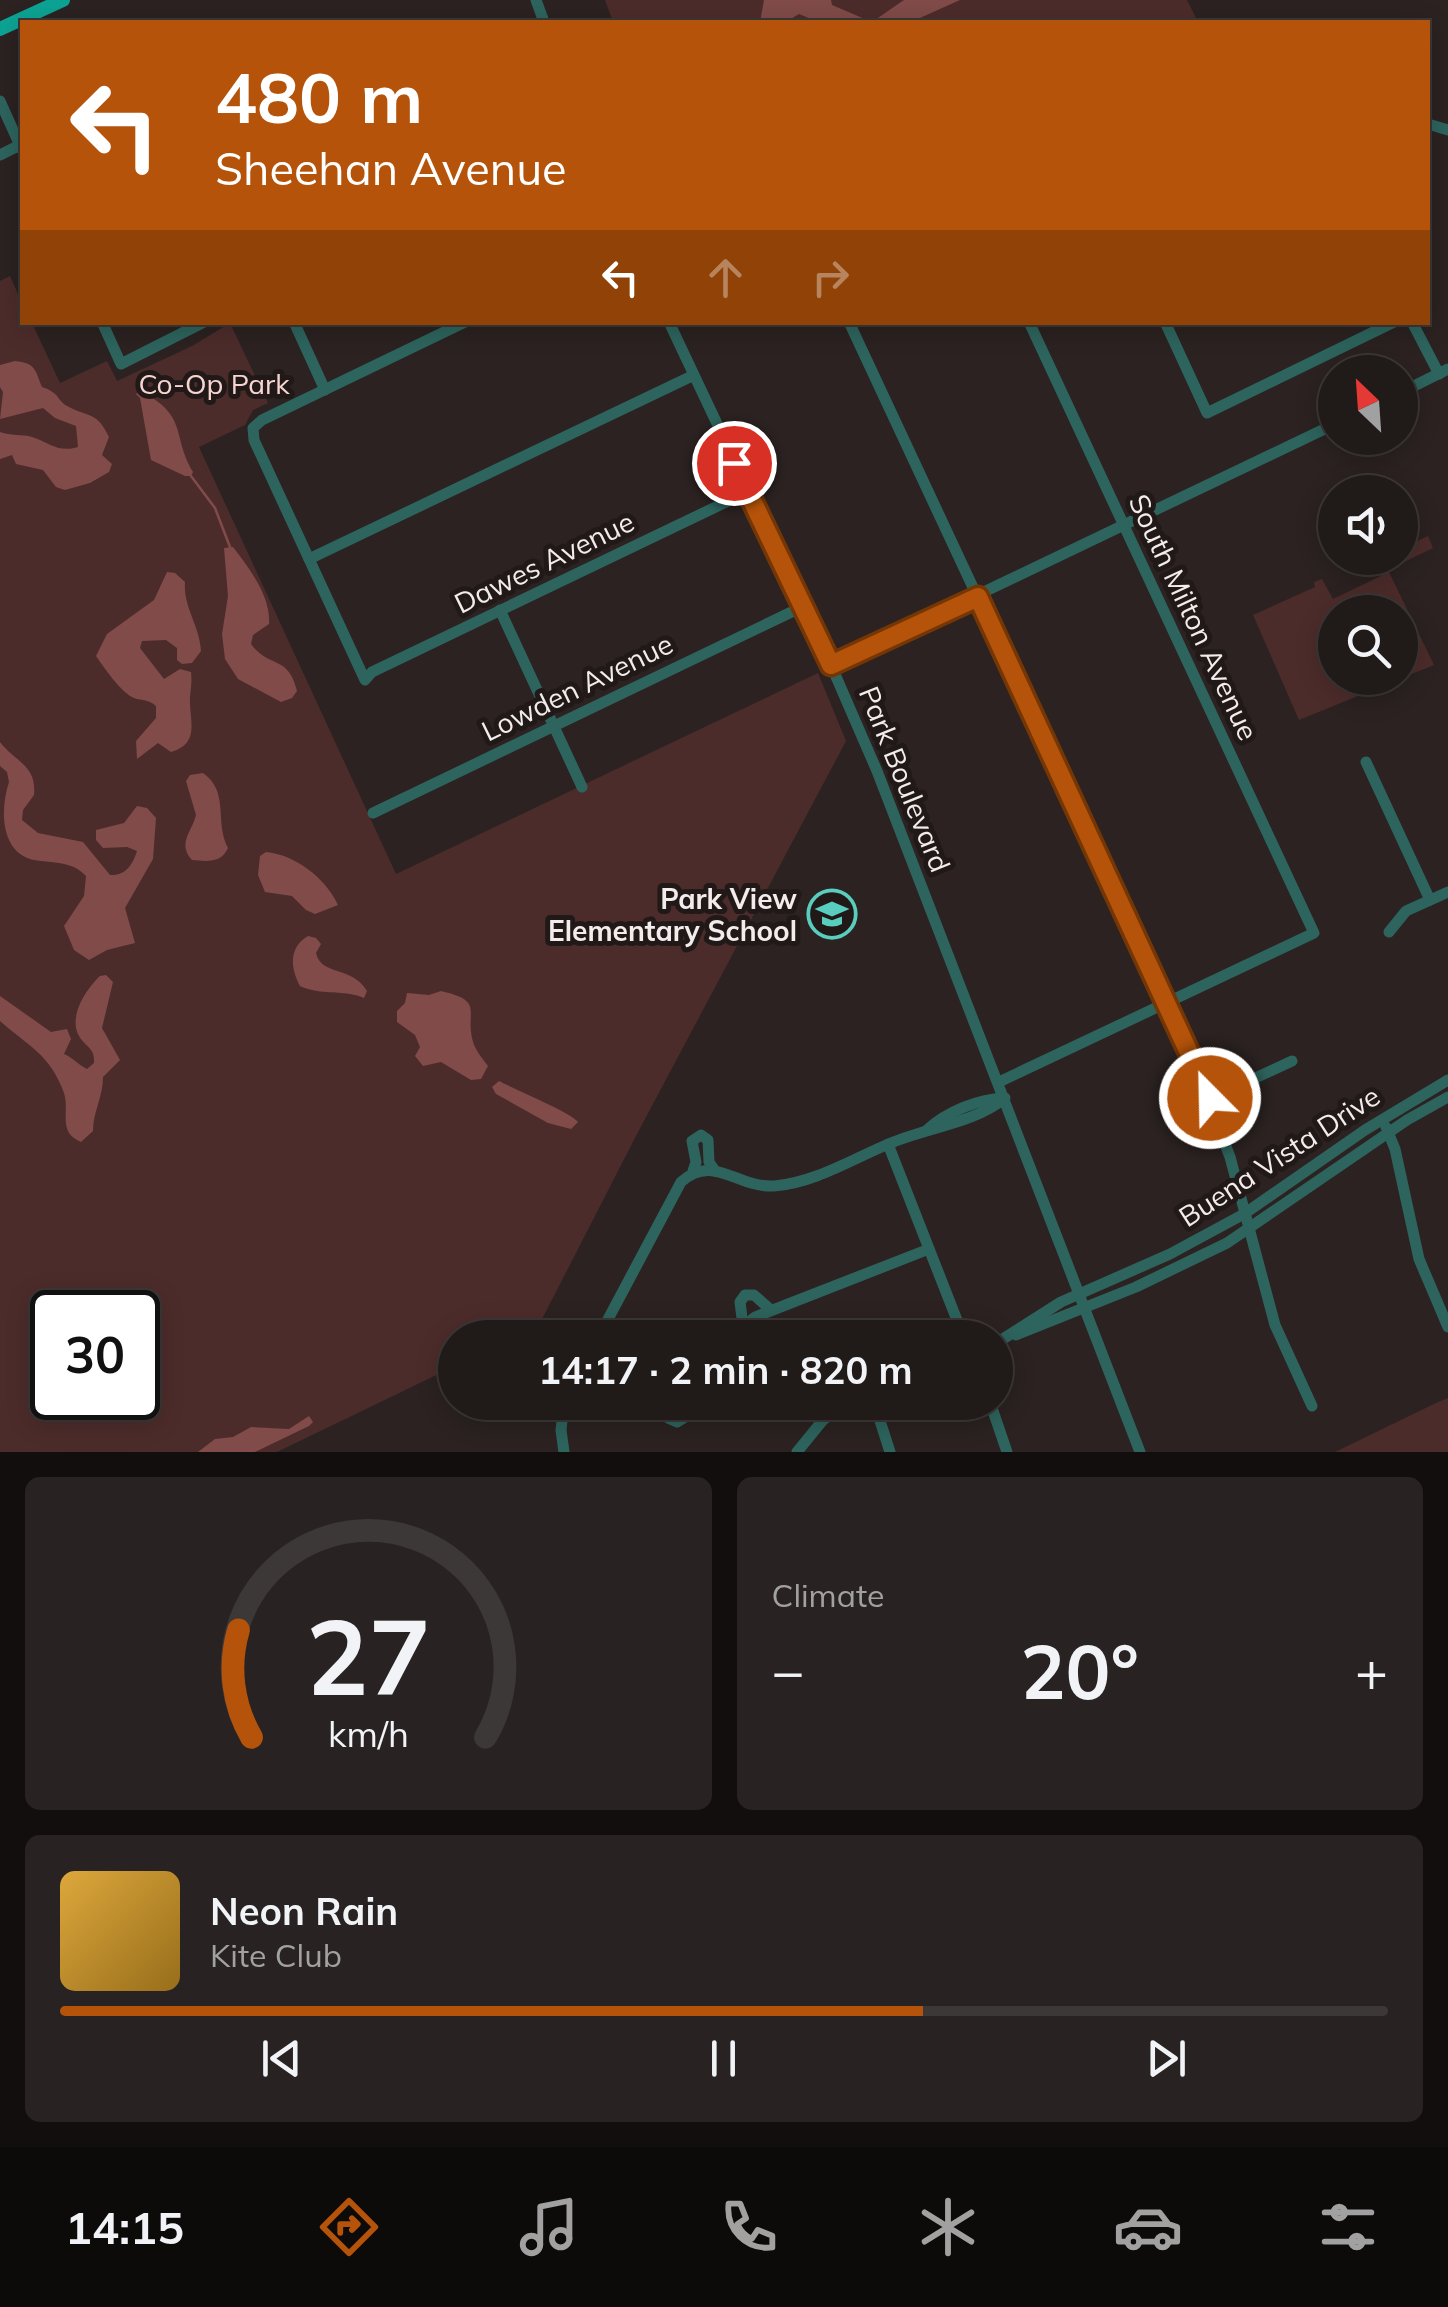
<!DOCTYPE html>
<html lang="en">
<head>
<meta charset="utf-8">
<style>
  body { margin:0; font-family:Mulish,sans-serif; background:#282322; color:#f1f3f6; height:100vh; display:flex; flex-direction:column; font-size:38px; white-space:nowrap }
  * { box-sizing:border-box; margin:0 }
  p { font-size:32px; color:#a2a1a2 }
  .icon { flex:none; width:55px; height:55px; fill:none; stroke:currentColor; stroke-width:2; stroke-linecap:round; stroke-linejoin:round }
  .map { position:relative; height:1452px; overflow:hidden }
  .sheet { display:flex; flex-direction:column; gap:25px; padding:25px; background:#120e0e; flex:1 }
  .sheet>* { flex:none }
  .hud { position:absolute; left:20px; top:20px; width:1410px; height:305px; border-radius:0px; box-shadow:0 5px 25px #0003,0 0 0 2px #3d3838; background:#b45309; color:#fff; overflow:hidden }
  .needle { width:65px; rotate:335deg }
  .controls { position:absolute; left:1318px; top:355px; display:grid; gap:20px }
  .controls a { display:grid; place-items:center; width:100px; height:100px; border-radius:50%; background:#201a19; box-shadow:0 5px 25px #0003,0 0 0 2px #3d3838; font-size:50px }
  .speed { position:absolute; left:30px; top:1290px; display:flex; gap:20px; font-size:50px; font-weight:700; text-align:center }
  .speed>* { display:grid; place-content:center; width:130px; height:130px; border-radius:50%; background:#201a19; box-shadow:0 5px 25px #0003,0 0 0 2px #3d3838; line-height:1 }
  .speed .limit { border:5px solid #111; border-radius:15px; background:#fff; color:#111 }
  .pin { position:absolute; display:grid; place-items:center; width:85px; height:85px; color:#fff; margin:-42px; border:5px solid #fff; border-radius:50%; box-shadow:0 2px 10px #0007 }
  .me { position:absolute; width:110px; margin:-55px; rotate:337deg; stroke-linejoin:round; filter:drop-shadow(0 0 8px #0008) }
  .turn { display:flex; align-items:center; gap:35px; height:210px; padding:0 30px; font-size:45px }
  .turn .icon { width:130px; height:130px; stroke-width:2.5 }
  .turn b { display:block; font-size:70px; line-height:85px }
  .lanes { display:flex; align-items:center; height:95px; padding:0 30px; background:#0003; justify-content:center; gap:50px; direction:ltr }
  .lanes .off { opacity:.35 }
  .big { font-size:75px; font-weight:700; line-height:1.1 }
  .sheet .widget { flex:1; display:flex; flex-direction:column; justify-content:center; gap:15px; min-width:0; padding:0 35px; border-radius:15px; background:#282322 }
  .sheet .dial { align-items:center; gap:0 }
  .dial svg { height:260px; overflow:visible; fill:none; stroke:#3d3838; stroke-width:7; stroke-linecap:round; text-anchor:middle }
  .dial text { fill:#f1f3f6; stroke:none }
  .song { display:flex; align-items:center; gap:30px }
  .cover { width:120px; height:120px; border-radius:15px; background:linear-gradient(135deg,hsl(40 70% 55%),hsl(40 70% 35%)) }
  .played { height:10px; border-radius:5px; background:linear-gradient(90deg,#b45309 65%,#3d3838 65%) }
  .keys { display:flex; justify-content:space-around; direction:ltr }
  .heat { display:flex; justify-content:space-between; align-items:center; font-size:55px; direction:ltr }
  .sheet .tiles { flex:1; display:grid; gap:25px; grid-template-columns:1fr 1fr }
  .widget:last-child { grid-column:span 2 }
  .trip { position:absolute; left:438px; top:1320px; width:575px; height:100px; border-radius:50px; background:#201a19; box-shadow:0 5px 25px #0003,0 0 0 2px #3d3838; font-weight:700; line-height:100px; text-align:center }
  .menu { display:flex; height:160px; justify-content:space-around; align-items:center; background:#0d0a0a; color:#a2a1a2 }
  .menu .icon { width:70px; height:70px }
  .menu .selected { color:#b45309 }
  .menu b { font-size:45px; color:#f1f3f6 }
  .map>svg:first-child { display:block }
  .green { fill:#4c2c2b; fill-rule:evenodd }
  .water { fill:#804b49 }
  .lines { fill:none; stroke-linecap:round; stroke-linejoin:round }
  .stream { stroke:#804b49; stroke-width:2.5 }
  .minor { stroke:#2d645d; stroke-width:11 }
  .major { stroke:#0da394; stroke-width:14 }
  .route-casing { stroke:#753606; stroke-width:25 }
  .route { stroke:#b45309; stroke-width:18 }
  .labels { text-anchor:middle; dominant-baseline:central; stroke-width:10; stroke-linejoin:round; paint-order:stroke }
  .park-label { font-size:28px; fill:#f8d4d1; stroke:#211918 }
  .street-label { font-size:28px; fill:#f3ecec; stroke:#211918 }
  .poi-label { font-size:28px; font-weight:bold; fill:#f3ecec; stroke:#211918; text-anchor:end }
</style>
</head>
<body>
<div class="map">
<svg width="1448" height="1452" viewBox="0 0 1448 1452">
  <rect width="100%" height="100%" fill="#2b2221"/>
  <g class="green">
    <polygon points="605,0 1187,0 1198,22 613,22"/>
    <path d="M10 276 22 303V322L32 323 60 383 107 361 117 381 192 346 230 323 268 403 253 410 245 425 199 447 396 874 818 673 846 741 637 1134 539 1325 513 1337 455 1338V1366L277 1452H0V281ZM52 1312H138V1398H52Z"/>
    <path d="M1407 535 1413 543 1428 536 1433 548 1388 570 1434 665 1299 720 1253 615 1315 587 1314 582 1322 579 1333 599 1381 576 1372 558H1400V538ZM1335 612H1400V678H1335Z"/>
    <polygon points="1448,1398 1448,1452 1335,1452 1436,1403"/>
  </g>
  <g class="water">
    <polygon points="764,0 831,0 832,5 872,22 904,0 960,0 911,22 818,22 799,14 786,22 760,22"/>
    <path d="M15 361C36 363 35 370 42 387 62 394 56 401 69 407 91 418 97 412 109 437L102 455 112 464 109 472 90 483 65 490 56 487 43 470 16 464 12 455 0 459V432C11 436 22 434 32 437 50 443 58 453 78 447L76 426 55 418 43 408 0 419 3 392 0 387V365Z"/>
    <path d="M141 391C189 417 171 434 193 472L191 476H185L151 460 140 398 136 394Z"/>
    <path d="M233 547C249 568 271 596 269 624L253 635 251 644C269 669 288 654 297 691L292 698 281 702 238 679 225 659 222 634 228 596 224 548Z"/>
    <path d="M167 572 175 573 185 582C183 607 200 626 201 651L192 663 182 664 177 660V648L166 640 142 641 140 648 164 679 180 669 191 672C192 682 191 688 190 697 189 721 201 743 171 752L158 743 137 759 136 741 156 718V706C148 699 143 701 134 698 121 693 103 666 96 656L107 634 154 600Z"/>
    <path d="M0 742C15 762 37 765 34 795L23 810 22 820 38 833 83 842 110 875C126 876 133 864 137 851L127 847 103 848 96 840V830L124 823 137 806 147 808 156 818 153 859 125 908 135 943 107 950 89 960 74 950 64 926 84 896 86 876C73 861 52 863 34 860 0 853 0 809 9 782L7 772 0 766Z"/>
    <path d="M203 773C230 792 214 822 228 848 221 864 206 861 192 860 177 843 192 832 196 815L186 781 190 775Z"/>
    <path d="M266 852C295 855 325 877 338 905L315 914 306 910 292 896 265 892 258 875 260 856Z"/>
    <path d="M308 936 316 938 321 944 316 953C321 976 353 966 367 991L364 998C344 989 321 996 300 986 290 967 289 947 308 936Z"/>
    <path d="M106 975 113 982 102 1028 120 1060 103 1077C103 1097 93 1112 93 1131L81 1142C57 1132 70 1112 64 1093 50 1054 28 1046 0 1021V996L51 1032 67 1029 71 1039 64 1054C72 1057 77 1064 87 1069L94 1063C95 1047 86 1048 79 1036 68 1017 86 989 100 976Z"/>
    <path d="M441 991C484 1001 466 1010 472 1038 474 1049 482 1058 488 1066L481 1079 471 1080 441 1062 423 1066 415 1056 420 1047 415 1035 397 1022V1011L405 1003 407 993 429 995Z"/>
    <path d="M499 1081C514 1089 572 1113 578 1122L571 1129 548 1123 496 1094 492 1087Z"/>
    <polygon points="309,1416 313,1422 309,1426 255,1452 198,1452 215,1439 233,1437 251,1427 289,1429"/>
  </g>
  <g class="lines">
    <polyline class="stream" points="191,476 215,508 230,547"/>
    <g class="minor">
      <polyline points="536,0 544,22"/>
      <polyline points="0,101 22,150"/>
      <polyline points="1428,124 1448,130"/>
      <polyline points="0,155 20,145"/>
      <polyline points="102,322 121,364 204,322"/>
      <polyline points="294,322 325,390"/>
      <polyline points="465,322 262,420 253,428 254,440 365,680 372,672 747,492"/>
      <polyline points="669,322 831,665 877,771 1140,1452"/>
      <polyline points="849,322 1190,1052 1230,1157 1275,1325 1312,1406"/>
      <polyline points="1165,322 1207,413 1394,322"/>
      <polyline points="1412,322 1439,374"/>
      <polyline points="1400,393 1448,369"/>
      <polyline points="309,559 692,376"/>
      <polyline points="500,610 582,787"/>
      <polyline points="831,665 1335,424"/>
      <polyline points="1366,762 1430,900"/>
      <polyline points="373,813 802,607"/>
      <polyline points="1389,932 1406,911 1448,892"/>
      <polyline points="999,1082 1314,933 1029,322"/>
      <polyline points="1210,1099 1292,1061"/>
      <polyline points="1386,1127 1395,1149 1419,1259 1448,1327"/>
      <path d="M927 1130C946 1112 978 1099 1004 1098"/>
      <polyline points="888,1144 964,1338"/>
      <polyline points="693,1171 696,1162 692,1141 701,1135 708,1140 709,1162 715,1171"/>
      <polyline points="743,1326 740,1302 745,1295 754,1295 771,1310"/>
      <polyline points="1016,1335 1136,1287 1227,1243 1407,1120 1448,1097"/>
      <path d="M598 1338 681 1182C713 1153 737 1188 774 1186 815 1183 854 1158 891 1143 928 1127 973 1124 1005 1098"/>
      <polyline points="730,1338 755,1317 929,1249"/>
      <polyline points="995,1344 1061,1302 1170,1254 1244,1214 1365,1130 1448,1080"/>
      <polyline points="536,1402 561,1417"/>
      <polyline points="564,1402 561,1430 564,1452"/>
      <polyline points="664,1402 668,1418 677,1422 685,1417 686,1402"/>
      <polyline points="874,1402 890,1452"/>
      <polyline points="990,1402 1007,1452"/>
      <polyline points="797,1452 823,1420 848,1402"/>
    </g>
    <polyline class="major" points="0,29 63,0"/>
  </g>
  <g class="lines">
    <g class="route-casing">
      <polyline id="route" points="734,463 831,665 978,597 1210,1098"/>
    </g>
    <use href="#route" class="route"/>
  </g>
  <defs>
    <g id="school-ring" transform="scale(2.5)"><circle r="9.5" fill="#211918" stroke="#59cebe" stroke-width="1.5"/><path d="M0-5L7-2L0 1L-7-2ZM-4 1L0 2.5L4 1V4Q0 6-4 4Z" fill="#59cebe"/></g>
  </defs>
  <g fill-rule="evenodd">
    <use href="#school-ring" x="832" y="914"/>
  </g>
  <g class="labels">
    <g class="park-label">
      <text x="214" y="383">Co-Op Park</text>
    </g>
    <g class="street-label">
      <text transform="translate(544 562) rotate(-26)">Dawes Avenue</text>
      <text transform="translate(1194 617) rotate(65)">South Milton Avenue</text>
      <text transform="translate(577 687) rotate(-26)">Lowden Avenue</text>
      <text transform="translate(905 779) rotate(68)">Park Boulevard</text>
      <text transform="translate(1279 1156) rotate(-33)">Buena Vista Drive</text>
    </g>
    <g class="poi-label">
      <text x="797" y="898">Park View<tspan x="797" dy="32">Elementary School</tspan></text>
    </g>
  </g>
</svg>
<div class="controls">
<a><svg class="needle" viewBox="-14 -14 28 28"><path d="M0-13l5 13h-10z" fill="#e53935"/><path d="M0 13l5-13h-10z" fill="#a2a1a2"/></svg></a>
<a><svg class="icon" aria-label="sound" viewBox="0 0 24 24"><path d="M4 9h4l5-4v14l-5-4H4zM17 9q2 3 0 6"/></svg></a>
<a><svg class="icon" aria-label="search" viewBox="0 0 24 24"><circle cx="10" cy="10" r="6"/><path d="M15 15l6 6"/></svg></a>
</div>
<div class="speed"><div class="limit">30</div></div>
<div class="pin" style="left:734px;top:463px;background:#d93025"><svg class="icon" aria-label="arrive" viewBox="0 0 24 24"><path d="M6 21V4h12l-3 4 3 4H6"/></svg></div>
<svg class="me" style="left:1210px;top:1098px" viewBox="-20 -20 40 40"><circle r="17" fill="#b45309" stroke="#fff" stroke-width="3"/><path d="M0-11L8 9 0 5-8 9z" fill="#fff"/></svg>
<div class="trip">14:17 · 2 min · 820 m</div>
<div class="hud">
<div class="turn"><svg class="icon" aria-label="left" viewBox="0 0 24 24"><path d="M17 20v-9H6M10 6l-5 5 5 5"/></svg><div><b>480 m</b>Sheehan Avenue</div></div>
<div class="lanes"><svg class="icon" aria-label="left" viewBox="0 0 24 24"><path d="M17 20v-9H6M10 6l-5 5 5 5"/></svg><svg class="icon off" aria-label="ahead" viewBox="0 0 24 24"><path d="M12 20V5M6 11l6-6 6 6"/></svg><svg class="icon off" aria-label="right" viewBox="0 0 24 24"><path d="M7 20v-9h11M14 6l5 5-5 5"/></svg></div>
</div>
</div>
<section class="sheet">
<div class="tiles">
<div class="widget dial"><svg viewBox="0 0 100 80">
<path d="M14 69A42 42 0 1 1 86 69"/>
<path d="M14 69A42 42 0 0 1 10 36" stroke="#b45309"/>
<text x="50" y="56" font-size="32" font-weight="700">27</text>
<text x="50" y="72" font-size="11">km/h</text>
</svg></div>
<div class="widget"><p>Climate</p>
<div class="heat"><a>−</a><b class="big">20°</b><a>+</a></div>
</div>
<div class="widget">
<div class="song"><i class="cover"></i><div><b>Neon Rain</b><p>Kite Club</p></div></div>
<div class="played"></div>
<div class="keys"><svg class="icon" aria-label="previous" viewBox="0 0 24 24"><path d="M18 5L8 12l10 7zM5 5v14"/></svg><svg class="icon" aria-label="pause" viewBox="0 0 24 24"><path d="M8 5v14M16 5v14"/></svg><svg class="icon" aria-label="next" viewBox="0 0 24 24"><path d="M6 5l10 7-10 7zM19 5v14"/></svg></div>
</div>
</div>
</section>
<nav class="menu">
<b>14:15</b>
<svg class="icon selected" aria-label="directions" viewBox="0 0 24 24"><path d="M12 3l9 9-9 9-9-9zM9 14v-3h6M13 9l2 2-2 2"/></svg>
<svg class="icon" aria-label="music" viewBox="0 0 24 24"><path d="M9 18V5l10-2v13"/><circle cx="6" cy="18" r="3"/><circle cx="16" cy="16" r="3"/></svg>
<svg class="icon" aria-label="phone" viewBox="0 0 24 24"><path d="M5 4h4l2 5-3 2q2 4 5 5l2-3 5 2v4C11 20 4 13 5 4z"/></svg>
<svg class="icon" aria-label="climate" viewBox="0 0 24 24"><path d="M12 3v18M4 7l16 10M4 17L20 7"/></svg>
<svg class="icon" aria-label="car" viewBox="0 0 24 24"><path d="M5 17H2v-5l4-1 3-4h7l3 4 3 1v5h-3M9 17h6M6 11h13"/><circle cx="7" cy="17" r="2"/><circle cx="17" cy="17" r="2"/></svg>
<svg class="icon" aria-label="filters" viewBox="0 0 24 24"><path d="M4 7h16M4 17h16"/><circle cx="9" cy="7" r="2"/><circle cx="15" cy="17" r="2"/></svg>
</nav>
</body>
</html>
